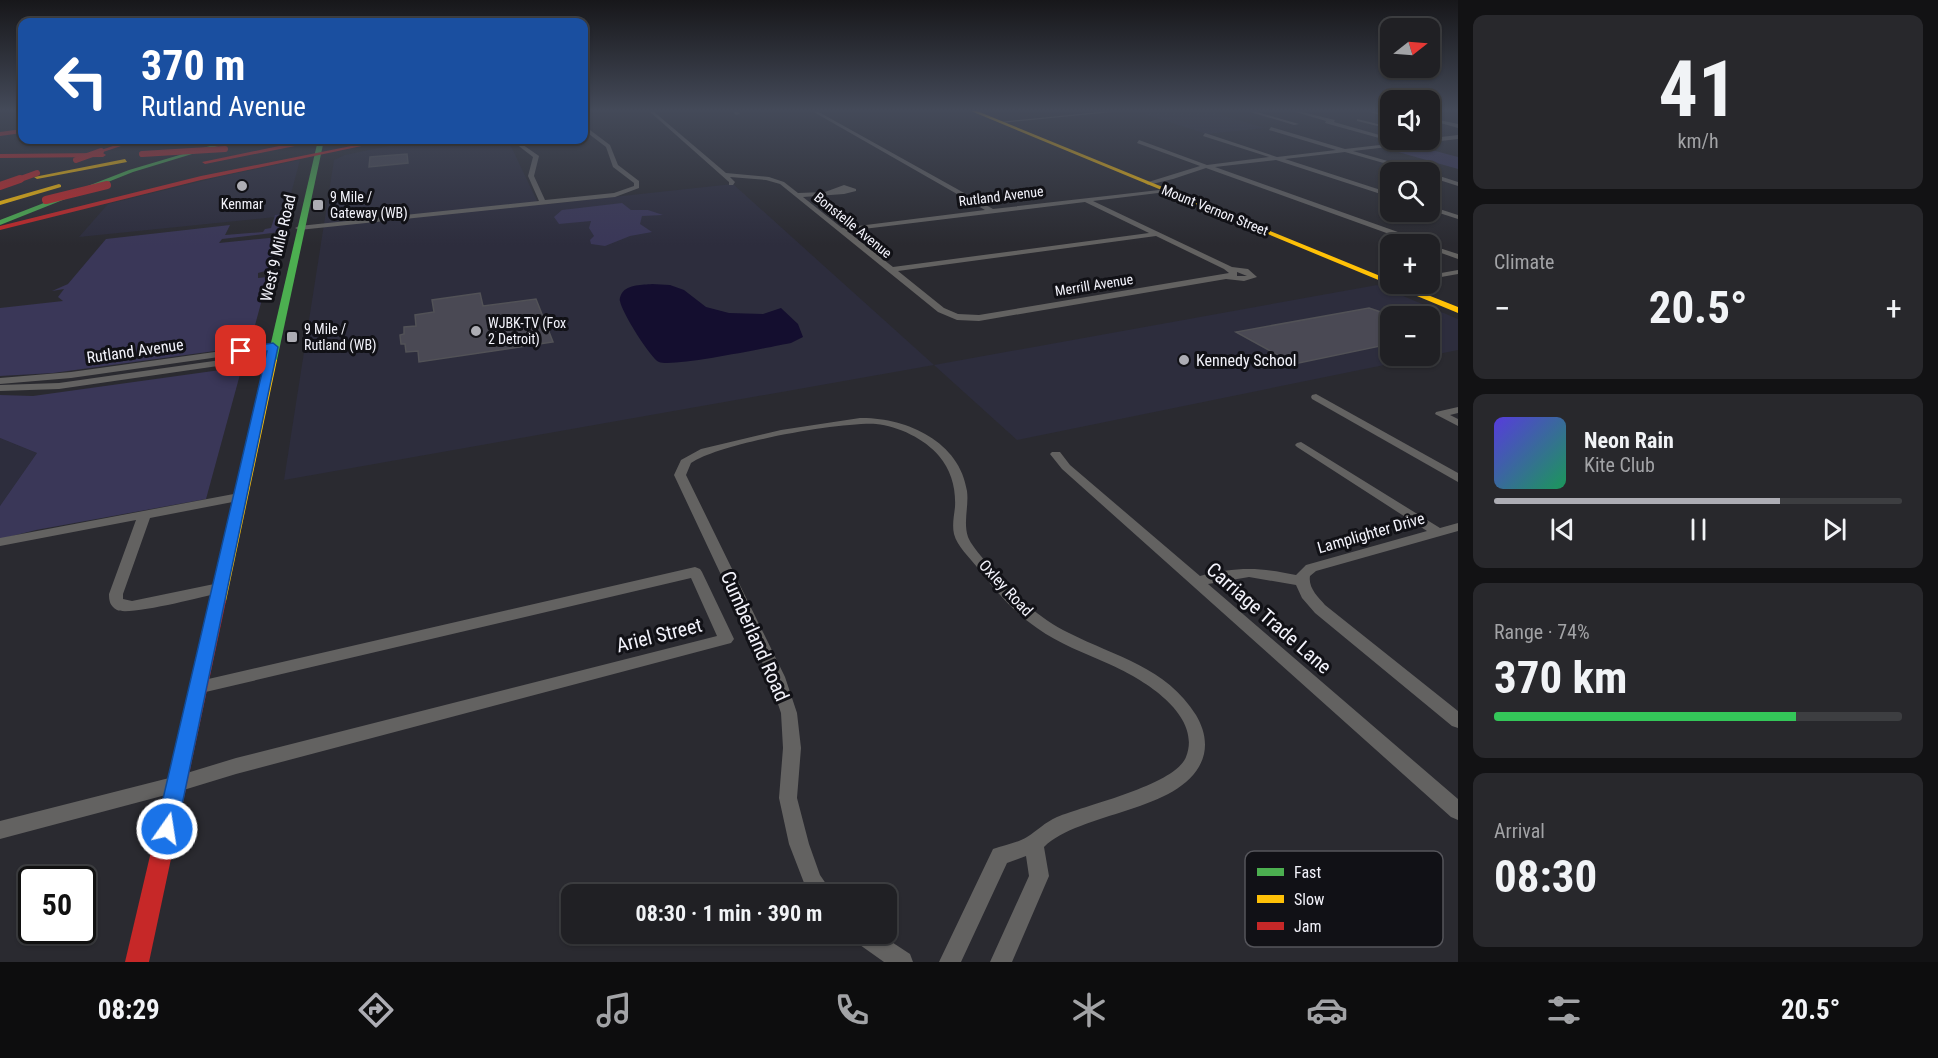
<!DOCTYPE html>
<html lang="en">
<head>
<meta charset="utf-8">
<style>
  body { margin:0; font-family:"Roboto Condensed",sans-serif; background:#28282c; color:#f1f3f6; height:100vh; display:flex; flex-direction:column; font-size:22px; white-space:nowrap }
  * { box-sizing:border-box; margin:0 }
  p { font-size:20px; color:#a2a3a6 }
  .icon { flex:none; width:33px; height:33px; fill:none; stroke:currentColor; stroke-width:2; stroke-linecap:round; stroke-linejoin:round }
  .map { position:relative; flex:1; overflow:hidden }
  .side { display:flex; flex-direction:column; gap:15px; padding:15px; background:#121214; width:480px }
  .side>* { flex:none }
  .top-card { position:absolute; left:18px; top:18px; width:570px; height:126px; border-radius:12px; box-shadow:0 2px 4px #0004,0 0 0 2px #3d3e41; background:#1a4fa0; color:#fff; overflow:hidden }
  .needle { width:39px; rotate:73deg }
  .buttons { position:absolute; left:1380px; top:18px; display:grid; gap:12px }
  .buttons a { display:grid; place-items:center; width:60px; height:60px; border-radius:12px; background:#202024; box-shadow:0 2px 4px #0004,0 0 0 2px #3d3e41; font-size:30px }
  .speed { position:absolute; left:18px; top:866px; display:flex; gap:12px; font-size:30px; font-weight:700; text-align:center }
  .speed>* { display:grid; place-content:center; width:78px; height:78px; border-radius:50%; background:#202024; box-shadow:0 2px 4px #0004,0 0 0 2px #3d3e41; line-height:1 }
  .speed .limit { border:3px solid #111; border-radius:9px; background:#fff; color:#111 }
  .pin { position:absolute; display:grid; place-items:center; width:51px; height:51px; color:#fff; margin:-26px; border-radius:12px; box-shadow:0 3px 9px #0006 }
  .me { position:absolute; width:66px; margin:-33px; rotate:13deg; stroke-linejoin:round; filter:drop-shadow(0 0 4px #0008) }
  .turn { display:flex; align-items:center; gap:21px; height:126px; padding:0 24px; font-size:27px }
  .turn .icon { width:78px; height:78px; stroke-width:2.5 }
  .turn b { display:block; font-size:42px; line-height:51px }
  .big { font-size:45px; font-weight:700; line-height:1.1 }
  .side .widget { flex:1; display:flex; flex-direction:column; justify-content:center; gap:9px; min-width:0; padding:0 21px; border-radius:12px; background:#28282c }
  .side .dial { align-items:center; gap:0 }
  .dial b { font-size:78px; line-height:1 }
  .song { display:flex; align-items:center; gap:18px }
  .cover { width:72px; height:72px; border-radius:9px; background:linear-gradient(135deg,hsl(250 70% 55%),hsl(150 70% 35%)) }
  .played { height:6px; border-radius:3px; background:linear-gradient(90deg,#adadb4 70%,#3d3e41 70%) }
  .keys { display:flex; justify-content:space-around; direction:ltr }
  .heat { display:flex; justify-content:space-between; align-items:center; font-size:33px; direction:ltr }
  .charge { height:9px; border-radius:4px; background:linear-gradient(90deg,#34c759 74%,#3d3e41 0) }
  .trip { position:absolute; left:561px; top:884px; width:336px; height:60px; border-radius:12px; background:#202024; box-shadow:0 2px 4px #0004,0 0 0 2px #3d3e41; font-weight:700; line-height:60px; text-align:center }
  .tab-bar { display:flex; height:96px; justify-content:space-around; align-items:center; background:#0d0d0e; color:#a2a3a6 }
  .tab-bar .icon { width:42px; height:42px }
  .tab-bar .current { color:#adadb4 }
  .tab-bar b { font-size:27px; color:#f1f3f6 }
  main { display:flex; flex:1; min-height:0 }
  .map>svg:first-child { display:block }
  .built { fill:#2d2d3d; fill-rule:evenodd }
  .green { fill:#3a3758 }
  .water { fill:#140e2f }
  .building { fill:#4a4954; stroke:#525257; stroke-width:1.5 }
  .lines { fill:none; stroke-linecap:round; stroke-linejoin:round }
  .street { fill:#636261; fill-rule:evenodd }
  .fast { fill:#4caf50; fill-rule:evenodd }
  .slow { fill:#ffc107; fill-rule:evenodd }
  .jam { fill:#c62828; fill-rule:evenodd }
  .fast-bridge { stroke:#4caf50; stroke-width:6 }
  .jam-bridge-far1 { stroke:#c62828; stroke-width:6 }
  .jam-bridge { stroke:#c62828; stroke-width:8 }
  .route { fill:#1a73e8; stroke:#114b97; stroke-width:1.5 }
  .poi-dot { fill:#adadb4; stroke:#111116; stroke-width:2 }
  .labels { text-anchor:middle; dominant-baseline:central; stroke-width:6; stroke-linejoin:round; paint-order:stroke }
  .far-street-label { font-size:14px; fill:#f3f3fb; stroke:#111116 }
  .far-poi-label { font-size:14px; fill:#f3f3fb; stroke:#111116; text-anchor:start }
  .street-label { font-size:16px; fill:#f3f3fb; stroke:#111116 }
  .poi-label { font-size:16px; fill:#f3f3fb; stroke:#111116; text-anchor:start }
  .near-street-label { font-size:20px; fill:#f3f3fb; stroke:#111116 }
  .key { fill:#111116; stroke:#55555b; stroke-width:1.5 }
  .key-label { font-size:16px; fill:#f3f3fb }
</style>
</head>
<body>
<main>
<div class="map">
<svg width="1458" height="962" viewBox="0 0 1458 962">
  <rect width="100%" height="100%" fill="#2a2a30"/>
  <g class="built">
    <polygon points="1134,111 1209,111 1265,128 1207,134"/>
    <path d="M417 140H508L539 205 733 184 934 365 1377 285 1458 319V350L1017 440 934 365 284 480 334 160 345 155ZM1390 316H1430V356H1390Z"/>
    <polygon points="300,160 285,216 79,237 108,204 223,176"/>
    <polygon points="0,438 37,453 0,506"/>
  </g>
  <g class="green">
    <polygon points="1413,145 1458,157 1458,169 1384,148"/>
    <polygon points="622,203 631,210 648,210 663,215 642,216 640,224 652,232 630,236 605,246 591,244 590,240 594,236 589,228 591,221 559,224 554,217 562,210"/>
    <polygon points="285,214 280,232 222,239 219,243 279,237 269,270 258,273 258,278 268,277 251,340 237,348 53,373 0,376 0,308 63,301 58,297 64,289 52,291 68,284 106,239 230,225 225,235 263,232 265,229 271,228 275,215"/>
    <polygon points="242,367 206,499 36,530 0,539 0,506 37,453 0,438 0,395 33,396"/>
  </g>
  <path class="water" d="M652 284 670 285 684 290 706 307 729 313 763 314 781 308 798 324 803 337 791 343C770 347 672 368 659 362 651 359 621 311 620 301 619 300 621 294 622 293 628 284 643 285 652 284Z"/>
  <g class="building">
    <polygon points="407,154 408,163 369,167 370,157"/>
    <polygon points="480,293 483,306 536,299 553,342 419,362 418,351 406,352 405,344 401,344 400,335 404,334 404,327 416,326 415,315 434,312 432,300"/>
    <polygon points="1369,308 1390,315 1390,344 1294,364 1236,332"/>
  </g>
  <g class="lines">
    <g class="street">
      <path d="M649 111H653L726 173 769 177 784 182 798 193 825 192 844 185 856 189V191L844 194 803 197 842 228 985 210 812 111H817L993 209 1168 189V191L1166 192 1093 201 1232 267 1248 269 1257 277 1244 281 1226 279 979 321 957 320 938 312 780 184 766 180 730 177 735 182 733 185H729V182ZM1085 202 1149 233 893 267 847 231ZM1156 236 1224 269 1229 273 979 315 958 314 944 308 898 271ZM1237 272 1247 276H1237Z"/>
      <polygon points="732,111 737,111 740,114 736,115"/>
      <polygon points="1109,111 1123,111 1001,123 999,122"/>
      <polygon points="1247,111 1253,111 1299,124 1294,125"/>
      <polygon points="1292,111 1298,111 1335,120 1334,122 1390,138 1390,140 1399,140 1398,142 1458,135 1458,139 1353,151 1422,171 1423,172 1415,172 1345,152 1285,159 1390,193 1390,197 1276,160 1215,167 1426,242 1426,244 1417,244 1206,168 1173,179 1148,185 1145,183 1200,166 1137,143 1139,140 1207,165 1269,157 1203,136 1205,133 1277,157 1336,150 1269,130 1271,127 1345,149 1397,143 1325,123 1326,121"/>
      <polygon points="1366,111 1372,111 1386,115 1384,116"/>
      <polygon points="584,114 586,115 590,130 610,145 618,165 639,181 639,188 615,197 299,230 295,228 299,226 539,201 528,176 533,157 511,140 516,140 539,156 534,176 545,200 614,193 634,186 634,183 613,167 606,147 585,131"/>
      <polygon points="1430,118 1458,124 1458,128 1430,120"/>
      <polygon points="1357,119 1390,127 1390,129 1357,121"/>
      <polygon points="1430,173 1458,182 1458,186 1430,177"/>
      <polygon points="1430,206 1458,215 1458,219 1430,210"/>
      <polygon points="1430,245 1458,254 1458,259 1430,249"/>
      <polygon points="1458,270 1458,274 1430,279 1430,275"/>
      <polygon points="273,344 276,345 276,349 71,378 0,384 0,378 71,372"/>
      <polygon points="271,353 274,354 274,358 59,389 0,391 0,385 59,383"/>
      <polygon points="1316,394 1458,473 1458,482 1312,399 1311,397 1312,395"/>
      <polygon points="1458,407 1458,413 1450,415 1458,419 1458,426 1435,414 1436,412"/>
      <path d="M860 418C905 417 960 441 967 491 969 506 963 522 968 537 973 551 1015 594 1027 605 1040 616 1054 626 1069 633 1116 657 1166 667 1196 715 1203 727 1207 740 1204 754 1190 812 1082 810 1044 847L1049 876 1012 962H990L1029 876 1026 856 1007 863 961 962H939L993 849C1004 845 1017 843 1027 837 1038 830 1044 823 1057 817 1086 805 1175 785 1186 757 1203 714 1141 678 1109 664 1085 653 1059 644 1037 628 1013 612 994 589 977 567 969 557 957 546 954 534 952 525 954 516 955 507 956 488 951 470 939 456 925 439 898 426 876 424 840 422 720 443 691 463L686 475 785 677 797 713 801 748 797 798 809 844 820 875 833 894H811L806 888 789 844 779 798 783 748 781 713 769 677 674 475 681 460 701 449 781 430Z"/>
      <path d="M1301 442 1440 528 1458 523V531L1316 571 1310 576C1308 588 1318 597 1325 605L1458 711V728L1452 726 1315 613 1302 598 1296 585 1249 577 1208 584 1458 799V820L1451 817 1062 469 1050 454 1052 452H1060L1070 465 1200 576C1235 567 1260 567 1296 575L1306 565 1427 531 1297 447 1295 445 1297 443Z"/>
      <path d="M239 493 245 497 243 500 150 518 123 594V599L132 601 219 583 224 584 226 588 224 592 219 593C202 597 129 616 117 610 110 606 109 601 109 594L136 520 0 546V538Z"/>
      <polygon points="695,567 700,569 702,572 734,639 731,643 236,774 177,792 0,839 0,821 177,776 236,758 717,636 691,578 197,694 191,693 189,688 191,683"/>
      <polygon points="850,933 878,933 910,954 913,962 884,962 853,940"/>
    </g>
    <g class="fast">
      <polygon points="230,140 238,140 133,172 0,225 0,220 129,170"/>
      <polygon points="318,140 324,140 277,360 272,363 267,360"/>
    </g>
    <g class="slow">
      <polygon points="971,111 977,111 1390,280 1390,284 1400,284 1458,307 1458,313"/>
      <polygon points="125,159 127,162 37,179 34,177"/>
      <polygon points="59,184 61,185 61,187 0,205 0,201"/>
      <polygon points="272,357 277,360 226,601 224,605 218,607 212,605 210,601 267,360"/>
    </g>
    <g class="jam">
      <polygon points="22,129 22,133 0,136 0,132"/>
      <polygon points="131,140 139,140 103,152 98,151"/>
      <polygon points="381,140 390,140 201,180 0,230 0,226 201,176"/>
      <polygon points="303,141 305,144 205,164 202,162"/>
      <polygon points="0,154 103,153 106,155 103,157 0,158"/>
      <polygon points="218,595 224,597 226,601 149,962 125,962 210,601 212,597"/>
    </g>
    <polyline class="fast-bridge" points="303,143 326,140"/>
    <g class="jam-bridge-far1">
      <polyline points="142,154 225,149"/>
      <polyline points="76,160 101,151"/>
      <polyline points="15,181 37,173"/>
    </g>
    <g class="jam-bridge">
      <polyline points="0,186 20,179"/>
      <polyline points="46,200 107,185"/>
    </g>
  </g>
  <linearGradient id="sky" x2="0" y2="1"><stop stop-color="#17171a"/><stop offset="0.45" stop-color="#444a59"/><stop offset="1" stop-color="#444a59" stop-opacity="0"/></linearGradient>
  <rect width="1458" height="245" fill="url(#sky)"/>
  <polygon class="route" points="273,343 278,347 177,829 174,836 167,839 159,836 156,829 267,351 241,354 235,351 241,348"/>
  <g class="poi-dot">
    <circle cx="242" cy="186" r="6"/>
    <rect x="312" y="199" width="12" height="12" rx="3"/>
    <circle cx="476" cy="331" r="6"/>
    <rect x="286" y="331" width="12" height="12" rx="3"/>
    <circle cx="1184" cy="360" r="6"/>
  </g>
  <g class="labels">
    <g class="far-street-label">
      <text transform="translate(1001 196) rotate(-7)">Rutland Avenue</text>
      <text transform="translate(1215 210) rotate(22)">Mount Vernon Street</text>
      <text transform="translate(853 225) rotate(39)">Bonstelle Avenue</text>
      <text transform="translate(1094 285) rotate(-9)">Merrill Avenue</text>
    </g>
    <g class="far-poi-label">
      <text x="330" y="197">9 Mile /<tspan x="330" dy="16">Gateway (WB)</tspan></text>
      <text x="242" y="204" text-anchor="middle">Kenmar</text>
      <text x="488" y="323">WJBK-TV (Fox<tspan x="488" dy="16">2 Detroit)</tspan></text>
      <text x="304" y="329">9 Mile /<tspan x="304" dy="16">Rutland (WB)</tspan></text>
    </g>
    <g class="street-label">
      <text transform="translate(278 248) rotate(-77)">West 9 Mile Road</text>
      <text transform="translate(135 351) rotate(-8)">Rutland Avenue</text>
      <text transform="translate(1371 533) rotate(-16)">Lamplighter Drive</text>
      <text transform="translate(1006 588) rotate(47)">Oxley Road</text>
    </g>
    <g class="poi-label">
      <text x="1196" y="360">Kennedy School</text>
    </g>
    <g class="near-street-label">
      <text transform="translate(1269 618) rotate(41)">Carriage Trade Lane</text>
      <text transform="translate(659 635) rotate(-14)">Ariel Street</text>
      <text transform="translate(755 636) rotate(66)">Cumberland Road</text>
    </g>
  </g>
  <rect x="1245" y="851" width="198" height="96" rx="9" class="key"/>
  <rect x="1257" y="868" width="27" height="8" fill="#4caf50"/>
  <rect x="1257" y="895" width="27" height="8" fill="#ffc107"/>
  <rect x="1257" y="922" width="27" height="8" fill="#c62828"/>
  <g class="key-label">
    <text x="1294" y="878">Fast</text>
    <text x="1294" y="905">Slow</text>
    <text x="1294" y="932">Jam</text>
  </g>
</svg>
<div class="buttons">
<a><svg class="needle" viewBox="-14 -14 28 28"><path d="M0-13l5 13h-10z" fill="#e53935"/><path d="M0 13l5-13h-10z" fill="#a2a3a6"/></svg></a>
<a><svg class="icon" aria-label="sound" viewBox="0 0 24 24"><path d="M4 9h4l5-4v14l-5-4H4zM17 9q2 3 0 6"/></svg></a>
<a><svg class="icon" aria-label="search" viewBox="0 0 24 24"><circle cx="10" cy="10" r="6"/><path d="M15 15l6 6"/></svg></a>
<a>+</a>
<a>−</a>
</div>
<div class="speed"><div class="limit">50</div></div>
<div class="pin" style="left:241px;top:351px;background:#d93025"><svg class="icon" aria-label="arrive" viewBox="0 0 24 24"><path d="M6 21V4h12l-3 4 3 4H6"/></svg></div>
<svg class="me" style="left:167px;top:829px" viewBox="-20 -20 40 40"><circle r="17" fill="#1a73e8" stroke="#fff" stroke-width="3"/><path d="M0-11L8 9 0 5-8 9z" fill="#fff"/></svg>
<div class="trip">08:30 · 1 min · 390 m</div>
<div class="top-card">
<div class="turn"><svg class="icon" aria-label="left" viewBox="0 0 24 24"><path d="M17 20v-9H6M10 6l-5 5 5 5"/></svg><div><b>370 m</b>Rutland Avenue</div></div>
</div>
</div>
<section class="side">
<div class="widget dial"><b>41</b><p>km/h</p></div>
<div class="widget"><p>Climate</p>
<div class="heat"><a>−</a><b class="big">20.5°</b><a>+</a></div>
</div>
<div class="widget">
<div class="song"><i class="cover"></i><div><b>Neon Rain</b><p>Kite Club</p></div></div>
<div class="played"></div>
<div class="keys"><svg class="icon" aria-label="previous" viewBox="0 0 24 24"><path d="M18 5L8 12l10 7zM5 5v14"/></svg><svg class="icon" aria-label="pause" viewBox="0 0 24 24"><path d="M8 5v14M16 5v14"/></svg><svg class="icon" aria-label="next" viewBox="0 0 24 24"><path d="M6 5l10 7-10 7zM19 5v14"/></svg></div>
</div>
<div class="widget"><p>Range · 74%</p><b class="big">370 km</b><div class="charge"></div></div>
<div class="widget"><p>Arrival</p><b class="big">08:30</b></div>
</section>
</main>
<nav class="tab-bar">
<b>08:29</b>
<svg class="icon current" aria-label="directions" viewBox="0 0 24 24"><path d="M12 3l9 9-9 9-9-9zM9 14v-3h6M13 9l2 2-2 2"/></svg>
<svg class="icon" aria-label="music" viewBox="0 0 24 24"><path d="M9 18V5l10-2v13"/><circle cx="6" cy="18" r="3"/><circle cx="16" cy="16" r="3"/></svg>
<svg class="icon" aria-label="phone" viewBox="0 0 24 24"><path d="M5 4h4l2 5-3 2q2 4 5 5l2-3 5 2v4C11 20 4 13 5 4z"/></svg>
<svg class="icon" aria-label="climate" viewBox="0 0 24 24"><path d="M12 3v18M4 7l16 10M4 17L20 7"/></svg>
<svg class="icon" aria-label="car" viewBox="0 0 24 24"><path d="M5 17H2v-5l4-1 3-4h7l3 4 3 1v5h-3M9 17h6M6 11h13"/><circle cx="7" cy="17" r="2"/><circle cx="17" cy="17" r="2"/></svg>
<svg class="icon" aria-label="filters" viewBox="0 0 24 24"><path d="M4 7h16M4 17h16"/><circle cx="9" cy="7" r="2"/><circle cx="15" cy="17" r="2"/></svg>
<b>20.5°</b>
</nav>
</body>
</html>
